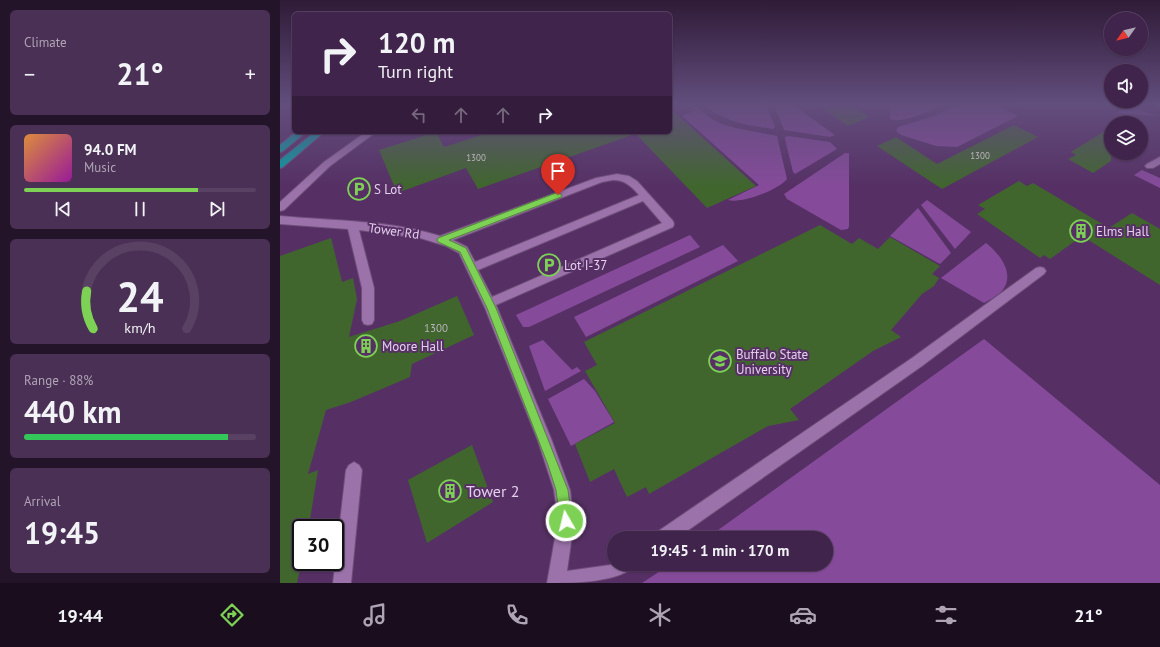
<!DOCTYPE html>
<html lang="en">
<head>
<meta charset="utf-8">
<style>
  body { margin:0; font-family:"PT Sans",sans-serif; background:#4b3055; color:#f1f3f6; height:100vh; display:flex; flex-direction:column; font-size:15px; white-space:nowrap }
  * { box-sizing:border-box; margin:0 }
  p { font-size:13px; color:#aea4b5 }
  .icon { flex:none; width:22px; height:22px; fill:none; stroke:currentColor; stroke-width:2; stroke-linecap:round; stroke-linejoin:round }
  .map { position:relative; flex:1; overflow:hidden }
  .side { display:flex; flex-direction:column; gap:10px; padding:10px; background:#231429; width:280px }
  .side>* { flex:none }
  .banner { position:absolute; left:12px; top:12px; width:380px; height:122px; border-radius:6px; box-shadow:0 1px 3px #0004,0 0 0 1px #594163; background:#40244b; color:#f1f3f6; overflow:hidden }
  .needle { width:26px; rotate:236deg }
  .buttons { position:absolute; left:824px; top:12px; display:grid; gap:8px }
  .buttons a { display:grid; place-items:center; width:44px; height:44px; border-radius:50%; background:#40244b; box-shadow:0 1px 3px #0004,0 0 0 1px #594163; font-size:20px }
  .speed { position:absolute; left:12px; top:519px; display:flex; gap:8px; font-size:20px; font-weight:700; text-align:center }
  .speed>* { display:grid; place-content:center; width:52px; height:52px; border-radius:50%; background:#40244b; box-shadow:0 1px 3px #0004,0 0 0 1px #594163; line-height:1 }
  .speed .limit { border:2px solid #111; border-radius:6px; background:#fff; color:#111 }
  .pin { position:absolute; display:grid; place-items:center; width:34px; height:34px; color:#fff; margin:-41px -17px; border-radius:50% 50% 50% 0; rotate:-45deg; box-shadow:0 0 4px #0007 }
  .pin .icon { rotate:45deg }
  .me { position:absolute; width:44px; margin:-22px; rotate:352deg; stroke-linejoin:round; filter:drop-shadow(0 0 3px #0008) }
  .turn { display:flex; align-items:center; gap:14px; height:84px; padding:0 20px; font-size:18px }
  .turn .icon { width:52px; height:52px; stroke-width:2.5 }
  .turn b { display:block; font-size:28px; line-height:34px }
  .lanes { display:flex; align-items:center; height:38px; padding:0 20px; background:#0003; justify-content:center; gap:20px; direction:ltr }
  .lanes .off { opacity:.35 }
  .big { font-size:30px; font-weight:700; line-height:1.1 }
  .side .tile { flex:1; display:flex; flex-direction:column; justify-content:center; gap:6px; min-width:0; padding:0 14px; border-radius:6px; background:#4b3055 }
  .side .dial { align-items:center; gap:0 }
  .dial svg { height:104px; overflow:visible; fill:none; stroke:#594163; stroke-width:7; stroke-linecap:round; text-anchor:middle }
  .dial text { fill:#f1f3f6; stroke:none }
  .song { display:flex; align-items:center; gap:12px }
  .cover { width:48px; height:48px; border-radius:6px; background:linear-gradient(135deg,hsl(30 70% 55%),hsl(300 70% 35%)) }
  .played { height:4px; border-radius:2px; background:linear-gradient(90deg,#7dd154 75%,#594163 75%) }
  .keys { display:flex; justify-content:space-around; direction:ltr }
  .heat { display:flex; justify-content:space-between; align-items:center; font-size:22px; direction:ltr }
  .charge { height:6px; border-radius:3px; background:linear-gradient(90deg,#34c759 88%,#594163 0) }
  .trip { position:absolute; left:327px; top:531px; width:226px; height:40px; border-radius:20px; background:#40244b; box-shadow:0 1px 3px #0004,0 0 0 1px #594163; font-weight:700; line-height:40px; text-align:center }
  .menu { display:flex; height:64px; justify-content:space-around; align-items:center; background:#1a0e1e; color:#aea4b5 }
  .menu .icon { width:28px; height:28px }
  .menu .on { color:#7dd154 }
  .menu b { font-size:18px; color:#f1f3f6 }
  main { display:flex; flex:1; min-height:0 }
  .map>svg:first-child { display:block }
  .green { fill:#854b9a }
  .building { fill:#40662e }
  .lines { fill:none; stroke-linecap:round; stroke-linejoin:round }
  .minor-casing { stroke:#6e4e79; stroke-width:2 }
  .highway-casing { stroke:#6e4e79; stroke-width:2 }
  .minor { fill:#9b72aa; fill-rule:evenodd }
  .highway { fill:#079fa2; fill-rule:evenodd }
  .route { fill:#7dd154; stroke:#518837 }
  .labels { text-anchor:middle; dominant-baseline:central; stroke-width:4; stroke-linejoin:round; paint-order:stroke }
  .far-number-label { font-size:9px; fill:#bbb5bd }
  .number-label { font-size:11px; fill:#bbb5bd }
  .poi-label { font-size:13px; fill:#e4cfed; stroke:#563064; text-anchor:start }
  .street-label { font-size:13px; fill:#e4cfed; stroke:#563064 }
  .near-poi-label { font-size:16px; fill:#e4cfed; stroke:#563064; text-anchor:start }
</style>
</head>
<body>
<main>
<section class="side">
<div class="tile"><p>Climate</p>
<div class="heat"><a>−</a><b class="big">21°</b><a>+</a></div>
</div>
<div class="tile">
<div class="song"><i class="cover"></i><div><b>94.0 FM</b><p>Music</p></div></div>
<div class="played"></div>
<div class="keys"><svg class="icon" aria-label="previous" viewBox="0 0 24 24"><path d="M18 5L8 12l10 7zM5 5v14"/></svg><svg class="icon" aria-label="pause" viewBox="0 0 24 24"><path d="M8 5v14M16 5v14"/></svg><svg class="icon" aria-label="next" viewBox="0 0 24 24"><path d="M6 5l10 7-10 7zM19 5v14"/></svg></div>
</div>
<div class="tile dial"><svg viewBox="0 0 100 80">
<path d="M14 69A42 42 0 1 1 86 69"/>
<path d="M14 69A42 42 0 0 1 9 40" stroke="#7dd154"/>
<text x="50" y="56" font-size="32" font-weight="700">24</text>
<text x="50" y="72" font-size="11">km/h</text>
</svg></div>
<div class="tile"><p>Range · 88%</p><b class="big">440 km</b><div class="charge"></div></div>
<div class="tile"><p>Arrival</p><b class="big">19:45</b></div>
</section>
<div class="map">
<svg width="880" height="583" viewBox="0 0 880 583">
  <rect width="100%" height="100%" fill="#563064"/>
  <g class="green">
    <path d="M409 104H414L432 119 442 124 456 128 497 136 507 179C498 190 462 204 448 200L479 185 402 116 416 110Z"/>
    <path d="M423 104H486L495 127 493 129C466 125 444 122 423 104Z"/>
    <polygon points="494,104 512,104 555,135 550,137 504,130"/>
    <path d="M609 104H666C655 109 619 125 610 119Z"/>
    <polygon points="681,104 685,106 689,104 716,105 738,116 677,147 656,146 621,135 616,131 618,127 654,116"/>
    <polygon points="851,106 877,116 835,113"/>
    <polygon points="508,136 550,142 557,149 515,174 513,172 505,139 505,137"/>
    <polygon points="565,153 569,153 569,226 568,229 561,230 507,199 504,194"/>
    <polygon points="862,170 880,178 880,188 854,175"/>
    <polygon points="647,200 691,232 675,249 641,205"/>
    <polygon points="638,208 671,253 660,264 610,236"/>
    <polygon points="410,235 420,247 249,327 243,327 236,315"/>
    <path d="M706 243C721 255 737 276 720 293 715 297 709 300 704 303L661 278Z"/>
    <polygon points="443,245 458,261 306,337 294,317"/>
    <polygon points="704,339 880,485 880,583 362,583 391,564 546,564 546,538 427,538"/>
    <polygon points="263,340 292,370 297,367 301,371 265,391 249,346"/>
    <polygon points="304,379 315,391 334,422 291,446 268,399"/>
  </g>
  <g class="building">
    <polygon points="536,104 570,104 589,117 568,126"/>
    <polygon points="390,108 476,186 427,208 355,133 355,134 198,189 186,168 117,193 99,150 156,132 164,147 211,132 390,132"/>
    <polygon points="734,125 758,137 662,189 597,146 616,137 657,164"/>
    <polygon points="831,127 831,161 813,173 788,159 796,155 791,152"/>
    <polygon points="739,181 747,186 753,183 829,228 852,213 880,229 880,285 802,236 770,259 764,255 760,258 697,214 705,209 698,205"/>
    <polygon points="540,225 572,244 579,238 598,249 610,237 660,266 652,274 659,278 654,286 642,294 611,330 621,337 593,351 510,409 519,420 488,426 369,494 366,487 347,497 334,469 310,482 295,444 335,423 305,371 317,365 304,342"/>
    <polygon points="51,238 62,282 73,278 77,299 69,337 120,321 177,296 194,335 132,364 130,377 71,402 46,410 28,474 38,470 29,526 21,528 21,564 17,583 0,583 0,256"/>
    <polygon points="192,445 213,502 147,543 128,480"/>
  </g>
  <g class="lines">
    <g class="minor-casing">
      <g id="minor">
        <polygon points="874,104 880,104 880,107"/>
        <polygon points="86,132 96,132 50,166 4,210 0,211 0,202 44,162"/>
        <polygon points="880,157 880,164 873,168 867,168 865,166 867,164"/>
        <path d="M337 174 349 176 357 181 393 221 394 224 393 227 216 305 272 441 290 490 294 521 287 571 330 565 334 562V564H355C343 583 291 583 267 583L278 521 274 490 258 441 205 308 179 253 166 246 140 238 79 230 94 288V320L92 324 88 325 84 324 82 320V288L68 229 0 224V216C53 221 109 220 160 236L316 178ZM333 180C345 180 351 186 359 195L195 262 187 247 173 240 322 182ZM363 201 382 223 212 297 198 270Z"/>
        <polygon points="760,267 764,268 766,271 764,274 642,366 397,538 375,538 377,532 632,358 756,268"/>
        <polygon points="74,462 79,465 82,470 71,583 53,583 66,470 69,465"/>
      </g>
    </g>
    <g class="highway-casing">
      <g id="highway">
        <polygon points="16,132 26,132 3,151 0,152 0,145"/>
        <polygon points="35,132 44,132 3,167 0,168 0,160"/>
      </g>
    </g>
    <use href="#minor" class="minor"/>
    <use href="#highway" class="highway"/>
  </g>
  <linearGradient id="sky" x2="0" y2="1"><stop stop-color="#2f1a37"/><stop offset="0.56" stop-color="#624e7d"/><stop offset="1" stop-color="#624e7d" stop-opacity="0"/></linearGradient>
  <rect width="880" height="186" fill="url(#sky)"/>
  <polygon class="route" points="276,193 278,193 282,195 281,197 169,240 186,248 216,308 288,490 292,521 291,526 286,527 282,526 280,521 276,490 268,465 207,308 180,252 158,242 157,240 158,238"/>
  <defs>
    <g id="parking-ring" transform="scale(1.15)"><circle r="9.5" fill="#563064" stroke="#7dd154" stroke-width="1.5"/><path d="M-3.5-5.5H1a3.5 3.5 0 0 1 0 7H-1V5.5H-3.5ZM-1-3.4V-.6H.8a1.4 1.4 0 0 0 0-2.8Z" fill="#7dd154"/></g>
    <g id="building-ring" transform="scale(1.15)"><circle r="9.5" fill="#563064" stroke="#7dd154" stroke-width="1.5"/><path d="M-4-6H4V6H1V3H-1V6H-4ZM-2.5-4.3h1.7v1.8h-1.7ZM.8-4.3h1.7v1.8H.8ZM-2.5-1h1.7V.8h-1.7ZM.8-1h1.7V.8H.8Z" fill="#7dd154"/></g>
    <g id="university-ring" transform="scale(1.15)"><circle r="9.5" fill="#563064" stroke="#7dd154" stroke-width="1.5"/><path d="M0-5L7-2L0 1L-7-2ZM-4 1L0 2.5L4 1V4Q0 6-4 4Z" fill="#7dd154"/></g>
  </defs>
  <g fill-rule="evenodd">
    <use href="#parking-ring" x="79" y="189"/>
    <use href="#building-ring" x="801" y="231"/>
    <use href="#parking-ring" x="269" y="265"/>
    <use href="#building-ring" x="86" y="346"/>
    <use href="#university-ring" x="440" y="361"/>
    <use href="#building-ring" x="170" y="491"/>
  </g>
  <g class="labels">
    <g class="far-number-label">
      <text x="700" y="155">1300</text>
      <text x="196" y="157">1300</text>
    </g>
    <g class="number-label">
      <text x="156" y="328">1300</text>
    </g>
    <g class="poi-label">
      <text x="94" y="189">S Lot</text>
      <text x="816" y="231">Elms Hall</text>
      <text x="284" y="265">Lot I-37</text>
      <text x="102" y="346">Moore Hall</text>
      <text x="456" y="354">Buffalo State<tspan x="456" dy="15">University</tspan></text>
    </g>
    <g class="street-label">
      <text transform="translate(114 231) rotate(8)">Tower Rd</text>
    </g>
    <g class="near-poi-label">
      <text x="186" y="491">Tower 2</text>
    </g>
  </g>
</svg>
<div class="buttons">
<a><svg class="needle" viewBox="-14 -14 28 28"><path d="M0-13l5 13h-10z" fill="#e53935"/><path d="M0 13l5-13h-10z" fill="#aea4b5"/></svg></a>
<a><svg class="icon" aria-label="sound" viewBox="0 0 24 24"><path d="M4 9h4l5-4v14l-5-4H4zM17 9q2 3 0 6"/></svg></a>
<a><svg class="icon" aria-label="layers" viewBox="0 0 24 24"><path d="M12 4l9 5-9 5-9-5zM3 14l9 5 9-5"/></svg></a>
</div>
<div class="speed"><div class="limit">30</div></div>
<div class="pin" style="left:278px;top:195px;background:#d93025"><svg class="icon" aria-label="arrive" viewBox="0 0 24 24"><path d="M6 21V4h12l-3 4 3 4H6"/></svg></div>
<svg class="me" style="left:286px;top:521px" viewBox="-20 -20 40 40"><circle r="17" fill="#7dd154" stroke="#fff" stroke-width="3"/><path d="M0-11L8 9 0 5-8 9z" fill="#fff"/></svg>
<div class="trip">19:45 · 1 min · 170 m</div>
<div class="banner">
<div class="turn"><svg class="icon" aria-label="right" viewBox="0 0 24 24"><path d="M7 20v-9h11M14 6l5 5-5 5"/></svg><div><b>120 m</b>Turn right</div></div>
<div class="lanes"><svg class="icon off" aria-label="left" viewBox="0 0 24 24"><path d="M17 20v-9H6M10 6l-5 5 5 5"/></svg><svg class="icon off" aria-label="ahead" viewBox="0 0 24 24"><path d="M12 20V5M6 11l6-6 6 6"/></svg><svg class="icon off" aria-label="ahead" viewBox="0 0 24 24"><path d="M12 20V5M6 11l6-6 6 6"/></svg><svg class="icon" aria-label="right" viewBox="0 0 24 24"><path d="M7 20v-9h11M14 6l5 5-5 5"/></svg></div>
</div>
</div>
</main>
<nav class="menu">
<b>19:44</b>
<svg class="icon on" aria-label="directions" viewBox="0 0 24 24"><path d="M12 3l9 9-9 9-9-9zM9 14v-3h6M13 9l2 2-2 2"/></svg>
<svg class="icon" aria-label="music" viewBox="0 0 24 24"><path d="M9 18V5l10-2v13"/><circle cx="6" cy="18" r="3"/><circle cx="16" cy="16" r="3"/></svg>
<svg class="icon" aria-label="phone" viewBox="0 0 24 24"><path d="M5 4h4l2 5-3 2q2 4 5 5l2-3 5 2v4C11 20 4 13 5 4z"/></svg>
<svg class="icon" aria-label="climate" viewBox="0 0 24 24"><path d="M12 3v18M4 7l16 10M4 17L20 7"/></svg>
<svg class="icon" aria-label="car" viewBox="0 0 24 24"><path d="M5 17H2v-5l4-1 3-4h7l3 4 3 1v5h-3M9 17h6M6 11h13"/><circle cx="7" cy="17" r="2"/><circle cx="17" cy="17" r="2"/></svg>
<svg class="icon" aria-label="filters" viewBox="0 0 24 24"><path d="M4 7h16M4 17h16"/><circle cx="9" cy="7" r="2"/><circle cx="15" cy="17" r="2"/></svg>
<b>21°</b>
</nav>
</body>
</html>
